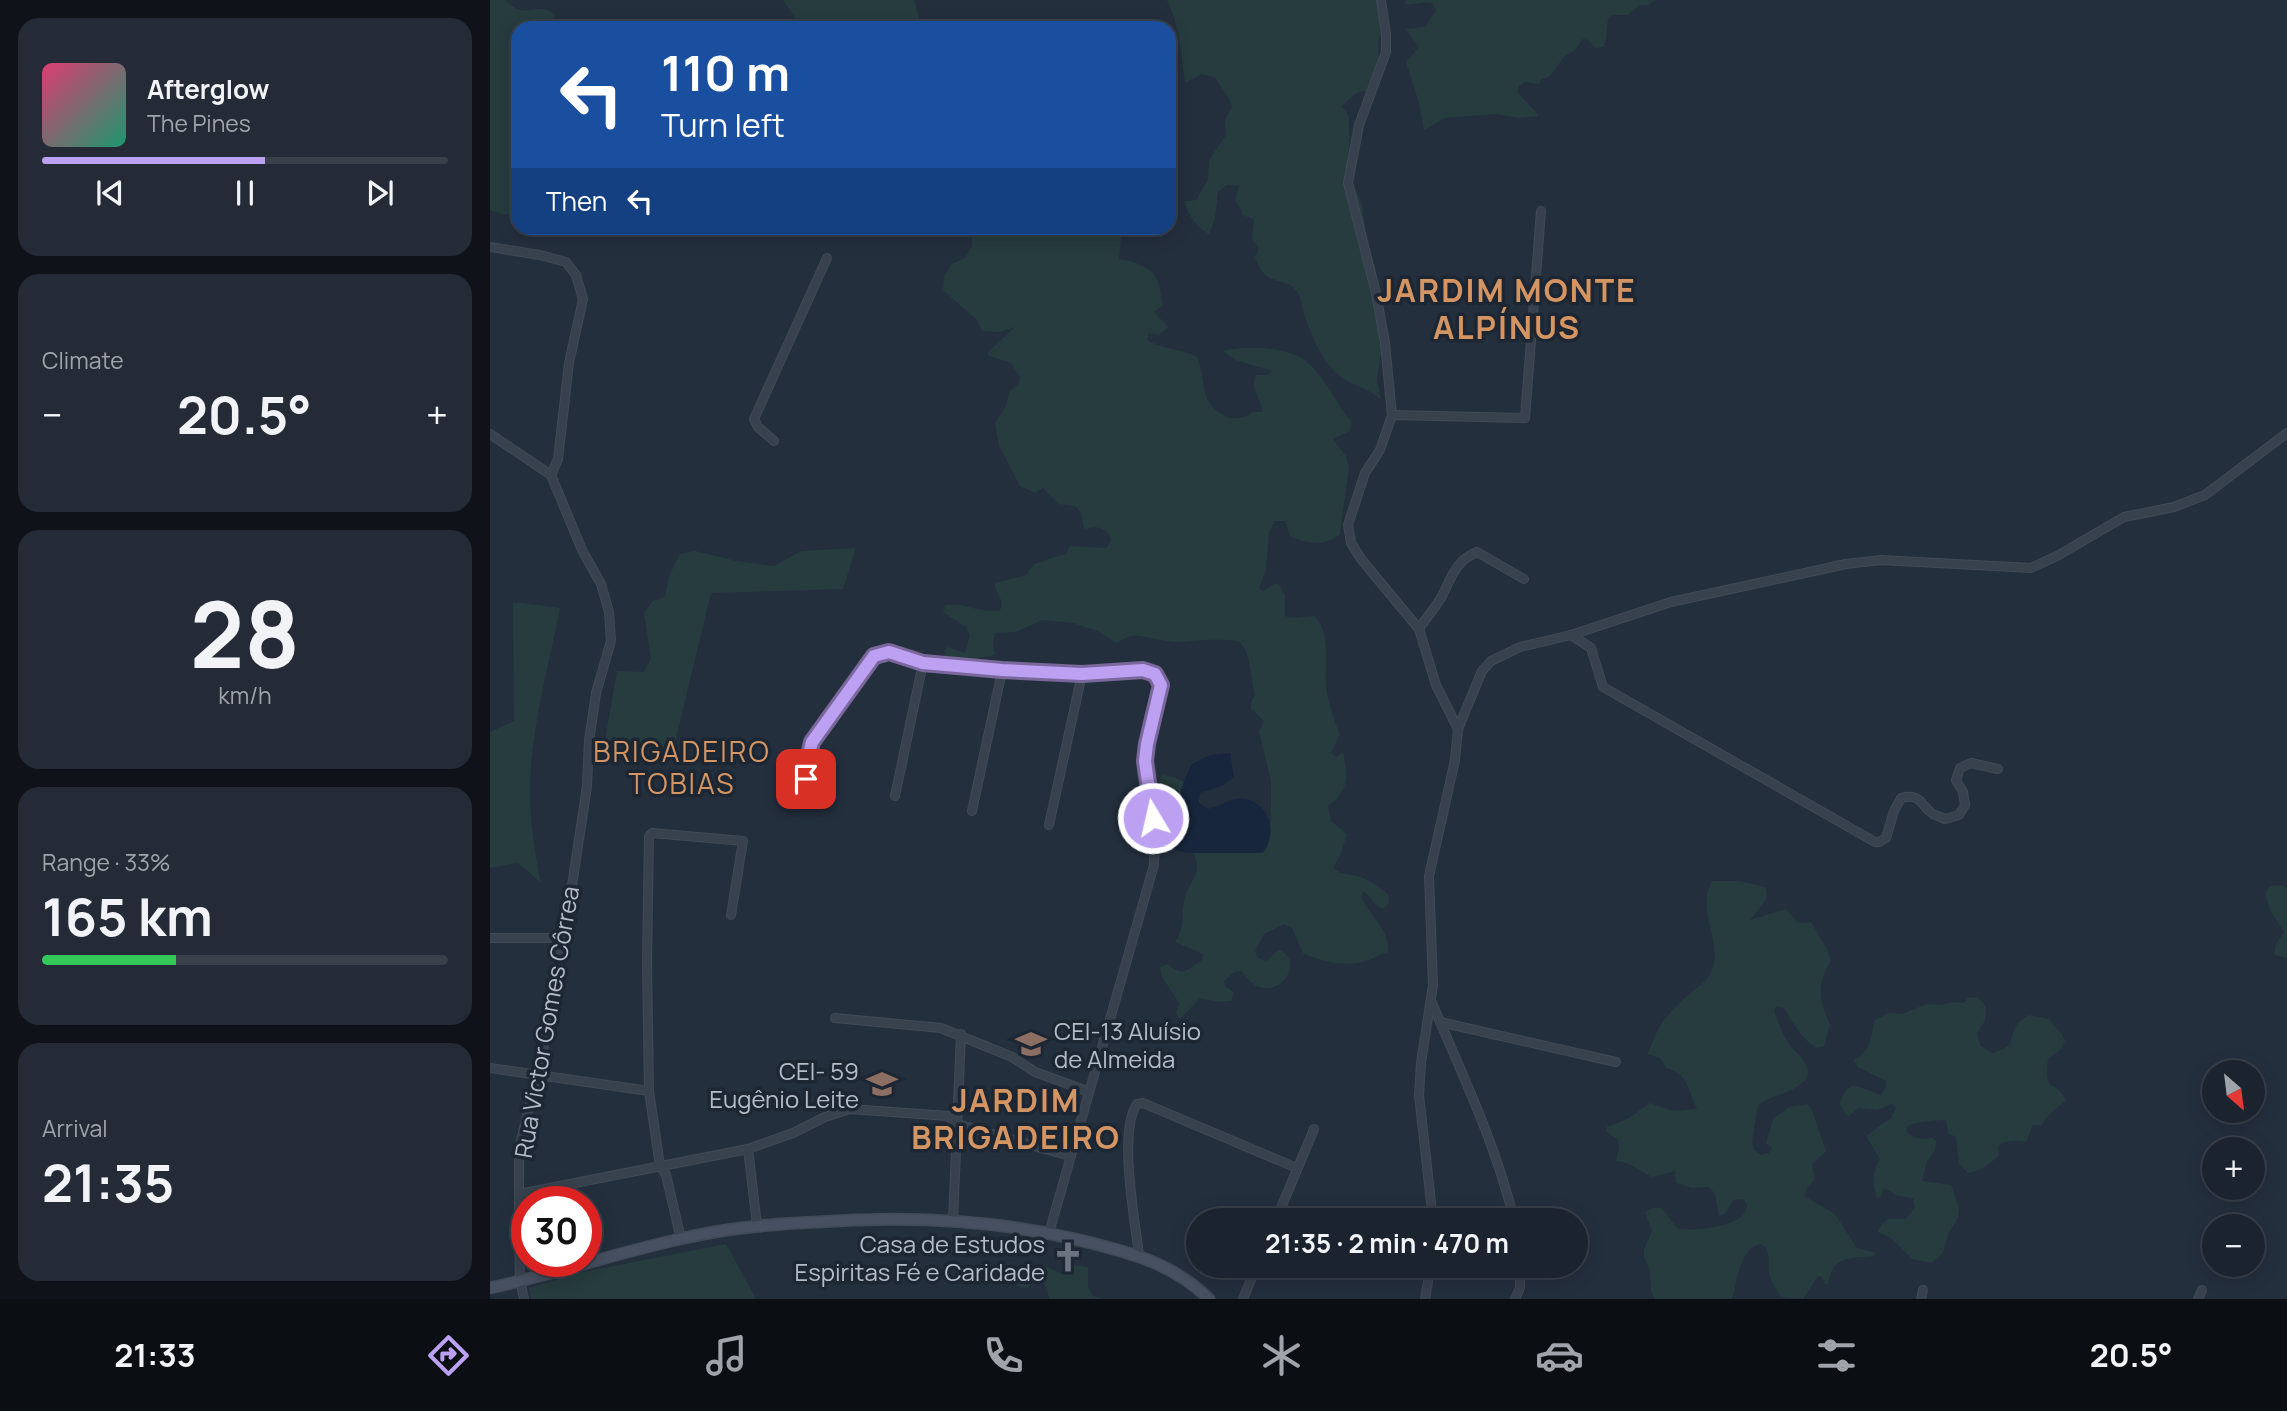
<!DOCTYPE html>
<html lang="en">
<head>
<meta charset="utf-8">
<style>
  body { margin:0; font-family:Manrope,sans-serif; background:#242b36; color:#f1f3f6; height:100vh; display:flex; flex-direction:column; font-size:26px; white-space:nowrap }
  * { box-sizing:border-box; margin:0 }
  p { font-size:23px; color:#a0a4aa }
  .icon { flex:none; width:38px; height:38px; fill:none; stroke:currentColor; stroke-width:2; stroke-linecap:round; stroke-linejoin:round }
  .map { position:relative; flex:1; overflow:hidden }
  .side { display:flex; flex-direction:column; gap:18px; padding:18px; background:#0f1319; width:490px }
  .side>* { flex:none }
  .guide { position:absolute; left:21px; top:21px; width:665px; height:214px; border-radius:21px; box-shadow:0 4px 18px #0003,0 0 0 2px #39404a; background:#1a4fa0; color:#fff; overflow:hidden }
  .needle { width:46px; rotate:152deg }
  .buttons { position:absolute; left:1712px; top:1060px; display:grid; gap:14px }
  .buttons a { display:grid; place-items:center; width:63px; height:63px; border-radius:50%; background:#1b232e; box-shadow:0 4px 18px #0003,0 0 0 2px #39404a; font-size:35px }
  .speed { position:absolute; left:21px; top:1186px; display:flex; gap:14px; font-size:35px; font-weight:700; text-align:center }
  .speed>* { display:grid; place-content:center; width:91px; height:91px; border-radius:50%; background:#1b232e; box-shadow:0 4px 18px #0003,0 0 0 2px #39404a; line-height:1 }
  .speed .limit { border:10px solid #d22; background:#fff; color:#111 }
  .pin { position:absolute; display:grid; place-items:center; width:60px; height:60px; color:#fff; margin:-30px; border-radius:14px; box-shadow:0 4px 10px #0006 }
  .me { position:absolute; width:77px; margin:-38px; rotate:351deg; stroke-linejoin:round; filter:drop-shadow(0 0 5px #0008) }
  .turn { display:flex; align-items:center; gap:24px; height:147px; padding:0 35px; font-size:32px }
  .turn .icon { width:91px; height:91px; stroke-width:2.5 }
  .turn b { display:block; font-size:49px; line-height:60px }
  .then { display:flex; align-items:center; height:66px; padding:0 35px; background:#0003; gap:14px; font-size:26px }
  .big { font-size:52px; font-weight:700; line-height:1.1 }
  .side .tile { flex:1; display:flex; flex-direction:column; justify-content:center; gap:10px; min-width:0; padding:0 24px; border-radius:21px; background:#242b36 }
  .side .dial { align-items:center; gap:0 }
  .dial b { font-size:91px; line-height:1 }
  .song { display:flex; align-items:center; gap:21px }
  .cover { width:84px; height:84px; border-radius:10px; background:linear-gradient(135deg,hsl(340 70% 55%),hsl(160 70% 35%)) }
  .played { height:7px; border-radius:4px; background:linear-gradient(90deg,#bca0f2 55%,#39404a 55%) }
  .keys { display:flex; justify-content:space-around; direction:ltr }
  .heat { display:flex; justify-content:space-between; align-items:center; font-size:38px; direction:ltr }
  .charge { height:10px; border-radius:5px; background:linear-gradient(90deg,#34c759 33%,#39404a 0) }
  .trip { position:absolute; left:696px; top:1208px; width:402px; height:70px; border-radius:35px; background:#1b232e; box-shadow:0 4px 18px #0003,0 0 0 2px #39404a; font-weight:700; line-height:70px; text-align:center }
  .tab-bar { display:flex; height:112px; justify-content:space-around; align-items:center; background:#0b0e12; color:#a0a4aa }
  .tab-bar .icon { width:49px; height:49px }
  .tab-bar .selected { color:#bca0f2 }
  .tab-bar b { font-size:32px; color:#f1f3f6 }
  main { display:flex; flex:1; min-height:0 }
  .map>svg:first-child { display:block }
  .green { fill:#263c3f }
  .water { fill:#17263c }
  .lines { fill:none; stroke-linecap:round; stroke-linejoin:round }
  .minor-casing { stroke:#414a57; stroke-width:10 }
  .secondary-casing { stroke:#414a57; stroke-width:13 }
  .minor { stroke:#38414e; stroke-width:8 }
  .secondary { stroke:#465061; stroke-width:10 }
  .route-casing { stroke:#7a689d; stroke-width:18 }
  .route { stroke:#bca0f2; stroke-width:12 }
  .labels { text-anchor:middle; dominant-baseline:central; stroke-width:7; stroke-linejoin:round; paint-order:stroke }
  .street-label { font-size:24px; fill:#b4bcc9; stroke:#1d2633 }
  .poi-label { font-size:24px; fill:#b4bcc9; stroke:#1d2633; text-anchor:end }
  .quarter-label { font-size:28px; letter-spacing:2px; fill:#d59563; stroke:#1d2633 }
  .district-label { font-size:32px; font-weight:bold; letter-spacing:2px; fill:#d59563; stroke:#1d2633 }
</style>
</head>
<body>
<main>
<section class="side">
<div class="tile">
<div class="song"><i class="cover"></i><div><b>Afterglow</b><p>The Pines</p></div></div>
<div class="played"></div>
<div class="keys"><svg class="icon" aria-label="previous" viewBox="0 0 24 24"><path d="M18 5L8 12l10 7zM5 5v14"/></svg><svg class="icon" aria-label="pause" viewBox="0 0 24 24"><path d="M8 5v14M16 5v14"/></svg><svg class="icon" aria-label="next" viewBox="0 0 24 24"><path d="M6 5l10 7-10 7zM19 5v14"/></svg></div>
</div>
<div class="tile"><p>Climate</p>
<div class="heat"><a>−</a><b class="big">20.5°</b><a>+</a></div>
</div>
<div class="tile dial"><b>28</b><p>km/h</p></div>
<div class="tile"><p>Range · 33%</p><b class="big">165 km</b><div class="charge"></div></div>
<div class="tile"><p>Arrival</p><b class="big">21:35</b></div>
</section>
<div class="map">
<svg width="1797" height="1299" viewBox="0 0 1797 1299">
  <rect width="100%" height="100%" fill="#242f3e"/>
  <g class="green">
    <path d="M0 0H16C35 22 44 0 65 14V17L53 25 58 28H28V212L15 215 0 210Z"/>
    <polygon points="293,0 424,0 432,28 312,28"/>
    <path d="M677 0H886L894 34 889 36C887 53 891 74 880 88 875 94 875 90 870 92 863 94 857 102 852 106L859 117V163L857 167 872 205 880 261 891 296 896 323 887 378 891 400C878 387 860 386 845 372 831 358 820 333 814 314 812 308 812 299 808 293 796 273 776 291 765 257L769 249 762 239 764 219 752 215V210L745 201 749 186 737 185 728 192 725 219 719 234C708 228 696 214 695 201L706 200 718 180 719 160 736 135 735 120 742 107C740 96 730 87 725 77L711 74 695 83C691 55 690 26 677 0Z"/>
    <path d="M915 0H1164L1159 5H1149L1138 15H1122L1118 18 1116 41 1113 47 1105 48 1098 40 1093 39 1086 49 1074 57 1060 76 1051 80 1049 84 1035 82 1029 86 1027 92 1045 111 1048 116 1030 118 1005 114 955 118 934 130 929 103 916 62 929 47 916 29 935 27 946 10 943 4C934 0 925 6 915 4Z"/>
    <path d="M482 228H632L629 259C642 261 663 266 668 282 671 289 670 298 673 305L664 312 678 327 669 335 659 333 657 340C672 349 690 349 706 356 719 380 705 402 737 417 745 420 757 417 763 412H772C772 398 759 389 766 375H777L782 371 746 360 733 351C755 346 789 346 810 357 821 363 833 379 840 390 847 401 852 412 862 422L860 431 843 439 856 456 859 468 850 534C836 547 816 544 800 536L795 521H785L779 532 776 570 769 588 773 591 784 584H789L795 595V616L802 618 824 616C842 633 834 665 836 686 837 697 845 724 850 734L841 753 846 757 853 752C858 777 860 789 838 806L841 821 857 834 850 856 843 868C852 875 860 874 871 877 881 881 889 887 898 894L899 903 894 909 887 906 874 891 871 897C880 917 900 928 898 952 889 954 881 960 873 962 856 967 828 961 813 953L802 928 794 924 774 934 765 951 767 957 776 961 789 950C817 961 788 1003 762 983 758 980 755 975 751 971L744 972 734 981 735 986 744 993 741 1001 727 1002 710 998 692 1017 689 1018C683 1012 689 1009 689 1003L672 977 670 967 678 964C693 978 697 970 712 960L713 954 685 942C695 929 691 916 694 901 696 887 708 877 707 866 706 846 681 828 672 811 668 804 667 794 664 785L673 775C706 780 710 801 723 828L772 832 781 821V781L769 731 774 721 761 708V702L765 695C761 681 761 651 750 643 743 637 701 641 690 642 676 643 651 634 641 636 636 637 630 641 626 643L608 631 583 623 552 620 526 632 505 633 503 643 505 655 489 658 485 676 476 663 474 673H459L454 650 458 647 475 653 480 635 476 627 453 612 455 605C474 602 491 614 510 610 516 600 504 593 505 583L536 575 544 564C555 562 565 555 575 555L580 546 616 548 621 540C617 526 607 526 594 529L591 513 585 506 568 504 553 488 545 493 530 486 509 446 505 423 516 406 519 392 529 383 530 377 521 363 499 356 497 353 525 327 510 332 492 331 487 320 453 290 454 276 462 264 475 258 482 246Z"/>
    <polygon points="366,548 353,589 221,593 184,747 151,747 115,740 127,671 154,672 161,658 154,613 163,601 175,597 179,576 190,554 205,551 246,561 284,566 311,551"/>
    <path d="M23 602 70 608C60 660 45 713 41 766 38 806 43 845 51 883L28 863 0 868V732L24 721Z"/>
    <path d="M1222 881H1248L1276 887 1277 898 1260 920 1296 909 1308 923 1321 922 1337 949 1341 961C1327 983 1328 1000 1340 1024L1334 1046 1326 1048C1312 1038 1302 1023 1294 1008L1287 1006 1284 1010C1286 1018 1293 1034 1297 1041 1304 1053 1333 1070 1308 1086 1295 1095 1280 1096 1268 1105L1262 1142 1264 1150 1271 1155 1279 1153 1282 1148 1276 1143 1283 1119 1299 1107 1317 1104 1322 1110 1336 1151 1322 1164 1325 1179 1317 1188 1314 1196 1345 1214 1367 1248 1385 1253 1384 1256C1358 1259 1343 1255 1338 1284L1335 1285 1332 1277 1328 1276 1313 1299 1291 1297C1287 1291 1283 1284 1280 1276 1276 1265 1283 1251 1271 1244 1250 1247 1247 1282 1242 1299H1165L1161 1291 1160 1270 1154 1257V1249L1162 1231 1155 1212 1163 1208H1172L1187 1228C1199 1233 1244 1226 1253 1215 1255 1214 1257 1207 1257 1205L1253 1199 1244 1200 1234 1214 1229 1216 1225 1194 1219 1187 1202 1188 1186 1183 1185 1171 1162 1177 1137 1163 1126 1161 1129 1148 1128 1140 1116 1131 1117 1127 1139 1118 1160 1103 1183 1111 1207 1109C1198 1090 1198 1073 1176 1068L1170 1058 1157 1054C1162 1045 1165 1034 1171 1025 1177 1015 1187 1005 1196 997 1205 988 1217 983 1222 970 1233 940 1205 909 1222 881Z"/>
    <polygon points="1792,885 1797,888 1797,958 1784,955 1786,944 1794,932 1780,910 1775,893 1780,886"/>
    <path d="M1488 997 1496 1007 1495 1021 1487 1033 1490 1045 1502 1053C1528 1046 1517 1039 1528 1023 1531 1020 1535 1018 1538 1015L1559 1019 1571 1033 1575 1041 1570 1050 1558 1059C1554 1098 1565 1077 1576 1100L1557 1117 1552 1125H1543L1536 1142C1526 1140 1516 1140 1508 1146L1509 1155C1499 1165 1491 1171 1478 1173L1469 1164 1466 1137 1458 1133 1456 1120C1448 1120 1423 1122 1418 1126L1416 1130C1422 1140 1433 1139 1443 1138L1446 1141 1445 1151 1437 1161 1432 1181 1461 1185 1469 1208 1468 1218 1458 1234 1453 1253 1442 1263 1422 1259 1401 1238 1388 1232 1391 1225 1397 1219H1416L1425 1207 1423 1198 1408 1196 1394 1188 1391 1196 1387 1198C1382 1183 1382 1172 1390 1159L1376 1136 1401 1118 1406 1108 1402 1104 1387 1110 1368 1108 1358 1117 1350 1105C1351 1096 1355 1089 1364 1085L1391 1095 1395 1089 1396 1081 1368 1067 1364 1060C1382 1052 1380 1037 1385 1020L1398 1013 1412 1014 1437 1004 1451 1005 1464 1002 1473 1003 1478 998Z"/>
    <polygon points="236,1244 266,1299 41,1299 39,1288 93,1272"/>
    <polygon points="553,1265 572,1274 579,1272 583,1265 598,1267 598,1287 603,1296 615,1299 559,1299 557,1288 549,1279 537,1288 527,1286 524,1279"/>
  </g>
  <path class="water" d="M740 753 744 777 734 785 710 793 709 802 718 809C731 806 743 796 756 799 782 806 787 834 773 853H697L685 850C682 820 688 791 702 764L720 755Z"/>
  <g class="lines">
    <g class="minor-casing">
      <g id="minor">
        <polyline points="891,0 896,34 896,52 869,125 858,183 886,293 895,343 902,415 890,450 875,473 858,525 861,543 871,559 929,629 946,685 968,729 965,760 939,876 943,985 931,1063 929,1095 943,1220"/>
        <polyline points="0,247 50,255 76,262 86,275 93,299 79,363 68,459 61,475"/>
        <polyline points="902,415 1035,418 1051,211"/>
        <polyline points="0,434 61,475 92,550 111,584 119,612 121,641 106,693 99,741 97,786 80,899 71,938 60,1020 29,1149 29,1241 30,1280 34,1299"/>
        <polyline points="284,441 268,427 264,419 337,258"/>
        <path d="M929 629C936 618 946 607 952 596 962 577 965 561 987 552L1034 579"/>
        <path d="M1081 635 1101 648 1113 687 1385 842H1389L1396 838 1404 811 1411 798C1432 793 1430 805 1443 814 1447 816 1451 817 1455 819L1469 815 1475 805 1473 792 1466 780 1470 768 1481 763 1508 769"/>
        <polyline points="968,729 992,671 1001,661 1030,647 1081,635 1181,602 1356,564 1391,560 1541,568 1567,556 1634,517 1684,507 1715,495 1797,433"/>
        <polyline points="316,779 317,763 322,742 384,656 399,652 433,663 512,671 592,674 653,670 665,674 671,685 657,744 655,760 665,835 664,865 559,1233"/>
        <polyline points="405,796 433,663"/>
        <polyline points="482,811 512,671"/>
        <polyline points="559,825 592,674"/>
        <polyline points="0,938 71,938"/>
        <path d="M942 1003C972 1074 1006 1144 1024 1220"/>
        <polyline points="345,1018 451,1028 522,1057 545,1072 597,1091"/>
        <polyline points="950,1022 1126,1062"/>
        <polyline points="0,1068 159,1091"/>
        <polyline points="258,1149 267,1225"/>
        <polyline points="29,1194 258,1149 303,1133 335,1117 360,1109 458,1116 467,1124 580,1156"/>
        <polyline points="463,1220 471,1034"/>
        <polyline points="786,1220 824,1129"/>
        <polyline points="191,1239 176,1175 170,1166 159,1091 157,962 159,836 162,833 253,841 241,915"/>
        <path d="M649 1255C645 1220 628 1132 647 1104L653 1103 807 1168"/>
        <polyline points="753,1299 767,1265"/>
        <polyline points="935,1299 941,1265"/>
        <polyline points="1025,1299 1030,1288 1030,1265"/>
        <polyline points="1431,1299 1433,1290"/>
        <polyline points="1708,1299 1712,1290"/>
      </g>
    </g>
    <g class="secondary-casing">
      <path id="secondary" d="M0 1288C64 1274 127 1253 190 1239 235 1228 281 1224 327 1222 414 1216 500 1219 585 1239 635 1251 682 1262 719 1299"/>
    </g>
    <use href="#minor" class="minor"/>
    <use href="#secondary" class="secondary"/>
  </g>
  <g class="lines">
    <g class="route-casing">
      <polyline id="route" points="316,779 317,763 322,742 384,656 399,652 433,663 512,670 592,674 653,670 665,674 671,685 657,744 655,761 663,818"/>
    </g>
    <use href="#route" class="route"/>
  </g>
  <defs>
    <g id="school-bare" transform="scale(2.415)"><path d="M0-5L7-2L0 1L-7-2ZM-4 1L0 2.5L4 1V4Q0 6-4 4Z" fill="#8d6e63" stroke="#1d2633" stroke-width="2.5" paint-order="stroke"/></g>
    <g id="church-bare" transform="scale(2.415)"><path d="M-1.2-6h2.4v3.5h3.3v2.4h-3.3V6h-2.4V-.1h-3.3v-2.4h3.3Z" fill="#6b7280" stroke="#1d2633" stroke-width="2.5" paint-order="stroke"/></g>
  </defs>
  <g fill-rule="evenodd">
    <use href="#school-bare" x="541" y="1044"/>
    <use href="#school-bare" x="392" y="1084"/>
    <use href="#church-bare" x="578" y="1257"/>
  </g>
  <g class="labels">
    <g class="street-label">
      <text transform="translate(56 1022) rotate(-80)">Rua Victor Gomes Côrrea</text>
    </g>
    <g class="poi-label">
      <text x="564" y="1030" text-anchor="start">CEI-13 Aluísio<tspan x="564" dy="28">de Almeida</tspan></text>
      <text x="369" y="1070">CEI- 59<tspan x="369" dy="28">Eugênio Leite</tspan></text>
      <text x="555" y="1243">Casa de Estudos<tspan x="555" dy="28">Espiritas Fé e Caridade</tspan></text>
    </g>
    <g class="quarter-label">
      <text x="192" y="751">BRIGADEIRO<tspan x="192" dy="32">TOBIAS</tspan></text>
    </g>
    <g class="district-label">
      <text x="1017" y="290">JARDIM MONTE<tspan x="1017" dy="37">ALPÍNUS</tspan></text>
      <text x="526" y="1100">JARDIM<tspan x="526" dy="37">BRIGADEIRO</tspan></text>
    </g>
  </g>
</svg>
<div class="buttons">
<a><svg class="needle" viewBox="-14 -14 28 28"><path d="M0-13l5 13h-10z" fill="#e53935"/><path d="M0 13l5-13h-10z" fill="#a0a4aa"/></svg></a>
<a>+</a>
<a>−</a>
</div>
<div class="speed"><div class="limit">30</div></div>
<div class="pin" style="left:316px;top:779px;background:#d93025"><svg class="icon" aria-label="arrive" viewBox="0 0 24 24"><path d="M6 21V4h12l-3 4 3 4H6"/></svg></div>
<svg class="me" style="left:663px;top:818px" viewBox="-20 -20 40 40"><circle r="17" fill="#bca0f2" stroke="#fff" stroke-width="3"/><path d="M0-11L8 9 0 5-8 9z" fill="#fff"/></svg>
<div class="trip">21:35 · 2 min · 470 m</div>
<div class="guide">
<div class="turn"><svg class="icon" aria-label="left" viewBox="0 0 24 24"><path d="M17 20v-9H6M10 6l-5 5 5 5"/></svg><div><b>110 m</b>Turn left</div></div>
<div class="then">Then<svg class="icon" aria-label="left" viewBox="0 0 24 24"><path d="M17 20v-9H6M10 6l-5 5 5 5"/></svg></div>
</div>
</div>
</main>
<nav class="tab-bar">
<b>21:33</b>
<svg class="icon selected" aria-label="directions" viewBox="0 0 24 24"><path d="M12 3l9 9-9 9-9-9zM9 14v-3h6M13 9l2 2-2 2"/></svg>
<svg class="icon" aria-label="music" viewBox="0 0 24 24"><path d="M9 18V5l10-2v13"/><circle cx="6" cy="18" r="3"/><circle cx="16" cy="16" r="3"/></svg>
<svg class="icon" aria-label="phone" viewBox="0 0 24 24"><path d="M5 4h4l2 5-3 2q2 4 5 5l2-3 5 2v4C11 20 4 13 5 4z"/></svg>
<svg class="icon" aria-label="climate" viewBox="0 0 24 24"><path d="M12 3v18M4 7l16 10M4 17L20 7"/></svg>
<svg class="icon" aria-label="car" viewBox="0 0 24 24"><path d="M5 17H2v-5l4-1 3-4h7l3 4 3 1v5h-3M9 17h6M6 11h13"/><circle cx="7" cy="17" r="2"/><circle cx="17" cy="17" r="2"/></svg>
<svg class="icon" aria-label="filters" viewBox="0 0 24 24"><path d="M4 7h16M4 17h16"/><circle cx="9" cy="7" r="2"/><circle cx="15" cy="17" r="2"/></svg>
<b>20.5°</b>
</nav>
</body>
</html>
